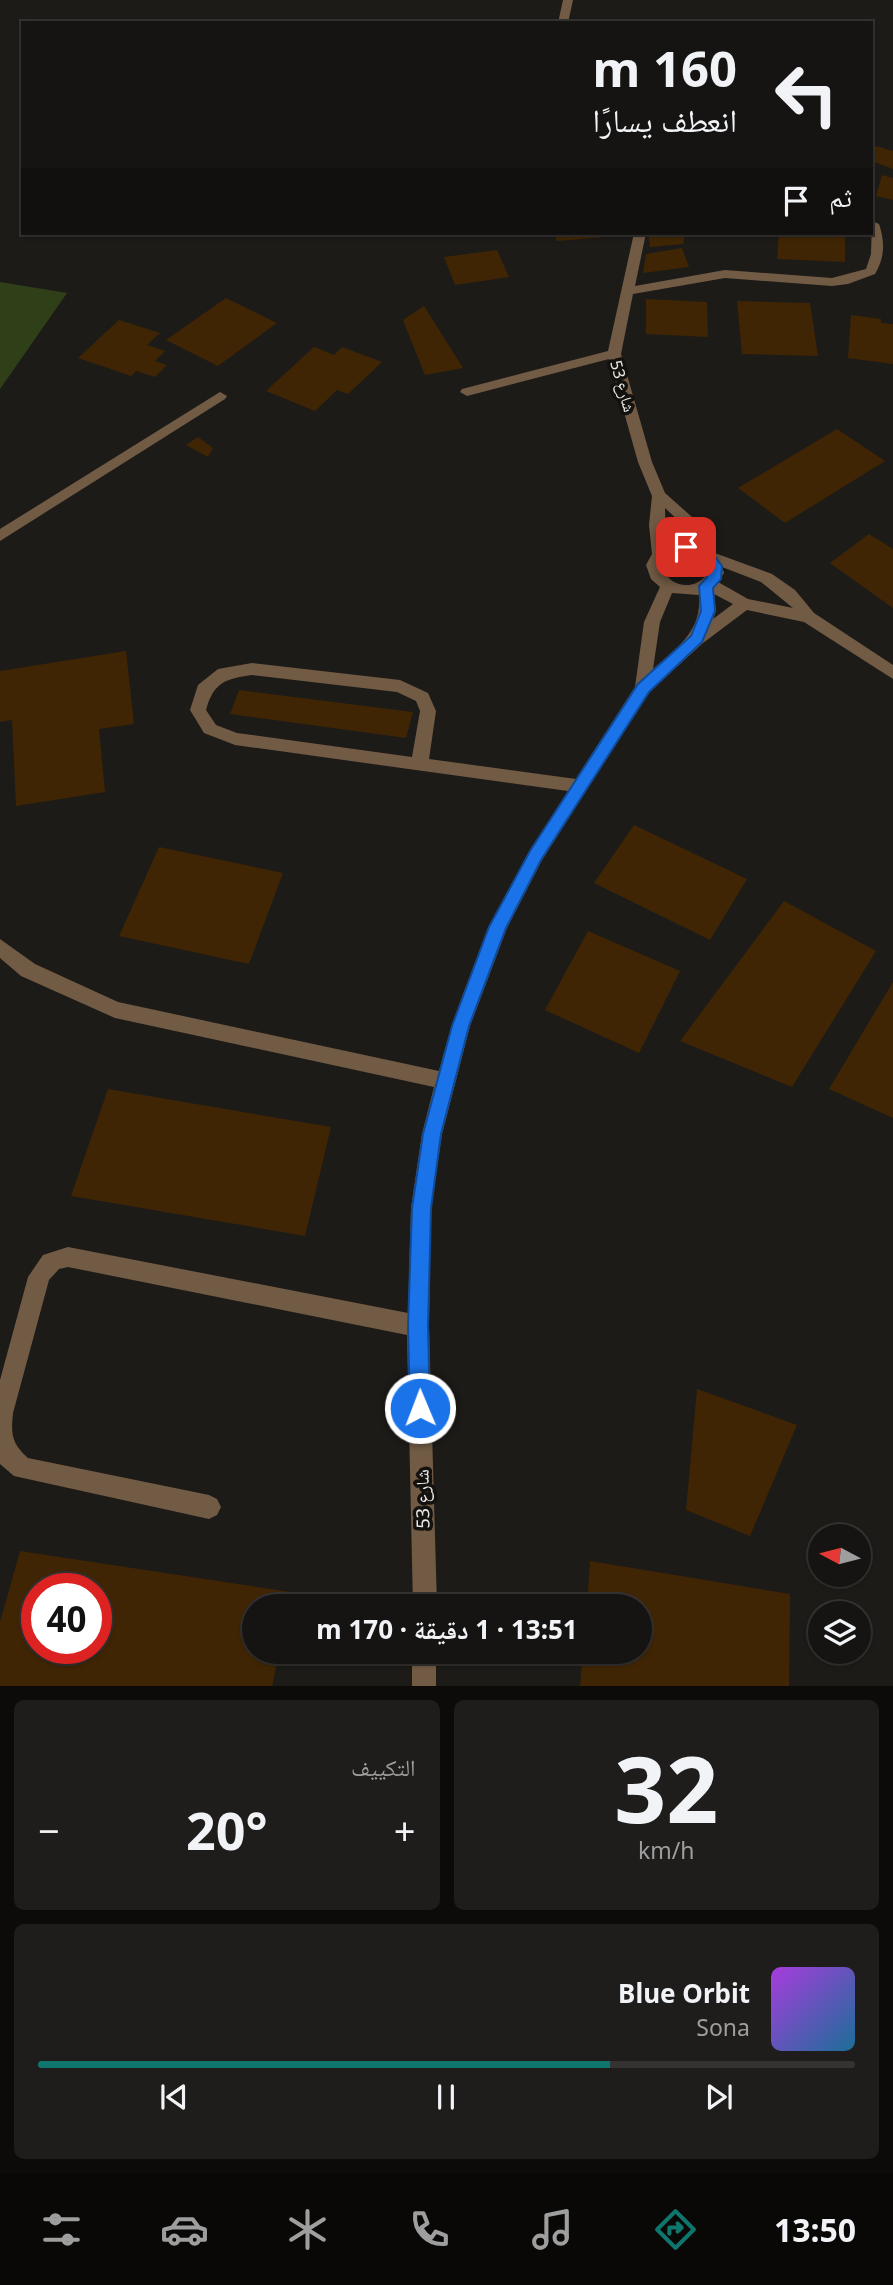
<!DOCTYPE html>
<html lang="ar">
<head>
<meta charset="utf-8">
<style>
  body { margin:0; font-family:"Noto Sans","Noto Naskh Arabic",sans-serif; background:#1f1d1b; color:#f1f3f6; direction:rtl; height:100vh; display:flex; flex-direction:column; font-size:26px; white-space:nowrap }
  * { box-sizing:border-box; margin:0 }
  p { font-size:23px; color:#9e9e9f }
  .icon { flex:none; width:38px; height:38px; fill:none; stroke:currentColor; stroke-width:2; stroke-linecap:round; stroke-linejoin:round }
  .map { position:relative; height:1686px; overflow:hidden; direction:ltr }
  .side { display:flex; flex-direction:column; gap:14px; padding:14px; background:#0c0b0a; flex:1 }
  .side>* { flex:none }
  .banner { position:absolute; left:21px; top:21px; width:852px; height:214px; border-radius:0px; box-shadow:0 2px 5px #0004,0 0 0 2px #353332; direction:rtl; background:#161412; color:#f1f3f6; overflow:hidden }
  .needle { width:46px; rotate:277deg }
  .tools { position:absolute; left:808px; top:1524px; display:grid; gap:14px }
  .tools a { display:grid; place-items:center; width:63px; height:63px; border-radius:50%; background:#161412; box-shadow:0 2px 5px #0004,0 0 0 2px #353332; font-size:35px }
  .speed { position:absolute; left:21px; top:1573px; display:flex; gap:14px; font-size:35px; font-weight:700; text-align:center }
  .speed>* { display:grid; place-content:center; width:91px; height:91px; border-radius:50%; background:#161412; box-shadow:0 2px 5px #0004,0 0 0 2px #353332; line-height:1 }
  .speed .limit { border:10px solid #d22; background:#fff; color:#111 }
  .pin { position:absolute; display:grid; place-items:center; width:60px; height:60px; color:#fff; margin:-30px; border-radius:14px; box-shadow:0 4px 10px #0006 }
  .me { position:absolute; width:77px; margin:-38px; rotate:359deg; stroke-linejoin:round; filter:drop-shadow(0 0 5px #0008) }
  .turn { display:flex; align-items:center; gap:24px; height:147px; padding:0 21px; font-size:32px }
  .turn .icon { width:91px; height:91px; stroke-width:2.5 }
  .turn b { display:block; font-size:49px; line-height:60px }
  .then { display:flex; align-items:center; height:66px; padding:0 21px; background:#0003; gap:14px; font-size:26px }
  .big { font-size:52px; font-weight:700; line-height:1.1 }
  .side .widget { flex:1; display:flex; flex-direction:column; justify-content:center; gap:10px; min-width:0; padding:0 24px; border-radius:10px; background:#1f1d1b }
  .side .dial { align-items:center; gap:0 }
  .dial b { font-size:91px; line-height:1 }
  .song { display:flex; align-items:center; gap:21px }
  .cover { width:84px; height:84px; border-radius:10px; background:linear-gradient(135deg,hsl(280 70% 55%),hsl(200 70% 35%)) }
  .played { height:7px; border-radius:4px; background:linear-gradient(90deg,#0f766e 70%,#353332 70%) }
  .keys { display:flex; justify-content:space-around; direction:ltr }
  .heat { display:flex; justify-content:space-between; align-items:center; font-size:38px; direction:ltr }
  .side .tiles { flex:1; display:grid; gap:14px; grid-template-columns:1fr 1fr }
  .widget:last-child { grid-column:span 2 }
  .trip { position:absolute; left:242px; top:1594px; width:410px; height:70px; border-radius:35px; background:#161412; box-shadow:0 2px 5px #0004,0 0 0 2px #353332; font-weight:700; line-height:70px; text-align:center; direction:rtl }
  .tab-bar { display:flex; height:112px; justify-content:space-around; align-items:center; background:#090807; color:#9e9e9f }
  .tab-bar .icon { width:49px; height:49px }
  .tab-bar .selected { color:#0f766e }
  .tab-bar b { font-size:32px; color:#f1f3f6 }
  .map>svg:first-child { display:block }
  .green { fill:#2f4018 }
  .building { fill:#3f2504; fill-rule:evenodd }
  .lines { fill:none; stroke-linecap:round; stroke-linejoin:round }
  .minor { fill:#725b45; fill-rule:evenodd }
  .route { fill:#1a73e8; stroke:#114b97; stroke-width:2 }
  .labels { text-anchor:middle; dominant-baseline:central; stroke-width:7; stroke-linejoin:round; paint-order:stroke }
  .far-street-label { font-size:16px; fill:#edebe9; stroke:#14120f }
  .street-label { font-size:18px; fill:#edebe9; stroke:#14120f }
</style>
</head>
<body>
<div class="map">
<svg width="893" height="1687" viewBox="0 0 893 1687">
  <rect width="100%" height="100%" fill="#1d1b18"/>
  <polygon class="green" points="0,282 67,293 0,389"/>
  <g class="building">
    <polygon points="872,145 893,151 893,169 872,161"/>
    <polygon points="882,175 893,178 893,200 876,196"/>
    <polygon points="554,233 604,233 605,237 557,241"/>
    <polygon points="648,233 685,233 683,244 650,247"/>
    <polygon points="779,233 845,233 845,262 777,259"/>
    <polygon points="682,248 689,267 643,273 646,254"/>
    <polygon points="497,250 509,277 455,285 444,257"/>
    <polygon points="226,298 277,323 218,366 166,340"/>
    <polygon points="646,299 707,302 708,337 646,334"/>
    <polygon points="737,301 810,303 818,356 742,354"/>
    <polygon points="424,306 463,368 425,375 403,320"/>
    <polygon points="851,315 881,319 881,323 893,324 893,364 848,358"/>
    <polygon points="119,320 160,333 147,345 165,351 155,361 167,365 155,377 136,371 131,376 78,358"/>
    <polygon points="314,347 334,355 342,347 382,362 348,394 337,390 315,411 266,391"/>
    <polygon points="837,429 885,461 785,523 738,488"/>
    <polygon points="198,437 213,448 208,457 186,445"/>
    <polygon points="869,534 893,549 893,608 830,563"/>
    <polygon points="126,651 134,724 99,729 105,792 16,806 12,720 0,722 0,671"/>
    <polygon points="239,690 413,712 406,738 230,714"/>
    <polygon points="634,825 747,879 710,940 594,883"/>
    <polygon points="159,847 283,873 249,964 119,936"/>
    <polygon points="784,901 876,951 792,1087 680,1041"/>
    <polygon points="588,931 680,971 639,1053 545,1010"/>
    <polygon points="893,982 893,1118 829,1089"/>
    <polygon points="108,1089 331,1127 305,1236 71,1196"/>
    <polygon points="697,1389 797,1425 750,1536 686,1510"/>
    <path d="M20 1551 290 1592 287 1606H254V1652H279L272 1687H0V1622ZM37 1589H96V1648H37Z"/>
    <polygon points="590,1561 790,1594 789,1687 580,1687 583,1652 639,1652 639,1606 587,1606"/>
  </g>
  <g class="lines">
    <g class="minor">
      <polygon points="563,0 573,0 568,23 558,23"/>
      <path d="M872 221 879 224C885 242 885 257 875 274L848 284 832 286 725 278 633 294 621 354 652 462 665 493 692 517 712 552 772 574 795 590 814 613 893 665V679L804 622 747 610 703 643 649 692 542 860 507 928 470 1026 442 1134 431 1208 429 1326 437 1606H413L407 1335 68 1267 59 1269 49 1280 13 1413C11 1434 11 1443 28 1458L209 1495 217 1499 221 1507 217 1515 209 1519 14 1476 0 1464V1380L28 1277 43 1255 68 1247 408 1313 411 1208 422 1134 434 1087 115 1018 21 976 0 958V939L35 964 118 1002 439 1071C466 968 510 880 568 791L235 745 204 733 190 710 198 685 218 669 252 663 400 680 428 693 436 711 429 759 576 779 635 687 644 622 660 587 651 579 646 565 652 554 649 525 652 496 638 462 609 359 467 396 460 392 462 389 608 351 634 233H646L635 286 725 270 832 278 866 269 871 254ZM665 508 682 524 694 544 676 542 666 546ZM678 552 692 554 706 563 708 573C695 592 668 588 661 565L664 559ZM722 567 761 582 793 608 748 599 718 582 724 573ZM672 593 699 595C702 631 678 647 653 669L660 622ZM714 594 733 604 713 619 716 611ZM252 675 397 692 416 701 420 711 412 757 237 733 216 725 206 710C214 682 225 679 252 675Z"/>
      <polygon points="220,392 227,396 225,399 0,541 0,529"/>
      <rect x="412" y="1652" width="24" height="35"/>
    </g>
  </g>
  <polygon class="route" points="686,542 710,550 722,566 721,579 713,588 715,611 702,642 649,692 541,860 506,928 469,1026 441,1134 431,1208 428,1326 430,1408 427,1415 420,1418 413,1415 410,1408 408,1326 412,1208 423,1134 452,1026 489,927 530,851 638,684 691,636 701,611 699,586 707,577 708,567 700,557 681,550 679,547"/>
  <g class="labels">
    <g class="far-street-label">
      <text transform="translate(623 386) rotate(74)">شارع 53</text>
    </g>
    <g class="street-label">
      <text transform="translate(422 1499) rotate(-91)">شارع 53</text>
    </g>
  </g>
</svg>
<div class="tools">
<a><svg class="needle" viewBox="-14 -14 28 28"><path d="M0-13l5 13h-10z" fill="#e53935"/><path d="M0 13l5-13h-10z" fill="#9e9e9f"/></svg></a>
<a><svg class="icon" aria-label="layers" viewBox="0 0 24 24"><path d="M12 4l9 5-9 5-9-5zM3 14l9 5 9-5"/></svg></a>
</div>
<div class="speed"><div class="limit">40</div></div>
<div class="pin" style="left:686px;top:547px;background:#d93025"><svg class="icon" aria-label="arrive" viewBox="0 0 24 24"><path d="M6 21V4h12l-3 4 3 4H6"/></svg></div>
<svg class="me" style="left:420px;top:1408px" viewBox="-20 -20 40 40"><circle r="17" fill="#1a73e8" stroke="#fff" stroke-width="3"/><path d="M0-11L8 9 0 5-8 9z" fill="#fff"/></svg>
<div class="trip">13:51 · 1 دقيقة · 170 m</div>
<div class="banner">
<div class="turn"><svg class="icon" aria-label="left" viewBox="0 0 24 24"><path d="M17 20v-9H6M10 6l-5 5 5 5"/></svg><div><b>160 m</b>انعطف يسارًا</div></div>
<div class="then">ثم<svg class="icon" aria-label="arrive" viewBox="0 0 24 24"><path d="M6 21V4h12l-3 4 3 4H6"/></svg></div>
</div>
</div>
<section class="side">
<div class="tiles">
<div class="widget dial"><b>32</b><p>km/h</p></div>
<div class="widget"><p>التكييف</p>
<div class="heat"><a>−</a><b class="big">20°</b><a>+</a></div>
</div>
<div class="widget">
<div class="song"><i class="cover"></i><div><b>Blue Orbit</b><p>Sona</p></div></div>
<div class="played"></div>
<div class="keys"><svg class="icon" aria-label="previous" viewBox="0 0 24 24"><path d="M18 5L8 12l10 7zM5 5v14"/></svg><svg class="icon" aria-label="pause" viewBox="0 0 24 24"><path d="M8 5v14M16 5v14"/></svg><svg class="icon" aria-label="next" viewBox="0 0 24 24"><path d="M6 5l10 7-10 7zM19 5v14"/></svg></div>
</div>
</div>
</section>
<nav class="tab-bar">
<b>13:50</b>
<svg class="icon selected" aria-label="directions" viewBox="0 0 24 24"><path d="M12 3l9 9-9 9-9-9zM9 14v-3h6M13 9l2 2-2 2"/></svg>
<svg class="icon" aria-label="music" viewBox="0 0 24 24"><path d="M9 18V5l10-2v13"/><circle cx="6" cy="18" r="3"/><circle cx="16" cy="16" r="3"/></svg>
<svg class="icon" aria-label="phone" viewBox="0 0 24 24"><path d="M5 4h4l2 5-3 2q2 4 5 5l2-3 5 2v4C11 20 4 13 5 4z"/></svg>
<svg class="icon" aria-label="climate" viewBox="0 0 24 24"><path d="M12 3v18M4 7l16 10M4 17L20 7"/></svg>
<svg class="icon" aria-label="car" viewBox="0 0 24 24"><path d="M5 17H2v-5l4-1 3-4h7l3 4 3 1v5h-3M9 17h6M6 11h13"/><circle cx="7" cy="17" r="2"/><circle cx="17" cy="17" r="2"/></svg>
<svg class="icon" aria-label="filters" viewBox="0 0 24 24"><path d="M4 7h16M4 17h16"/><circle cx="9" cy="7" r="2"/><circle cx="15" cy="17" r="2"/></svg>
</nav>
</body>
</html>
